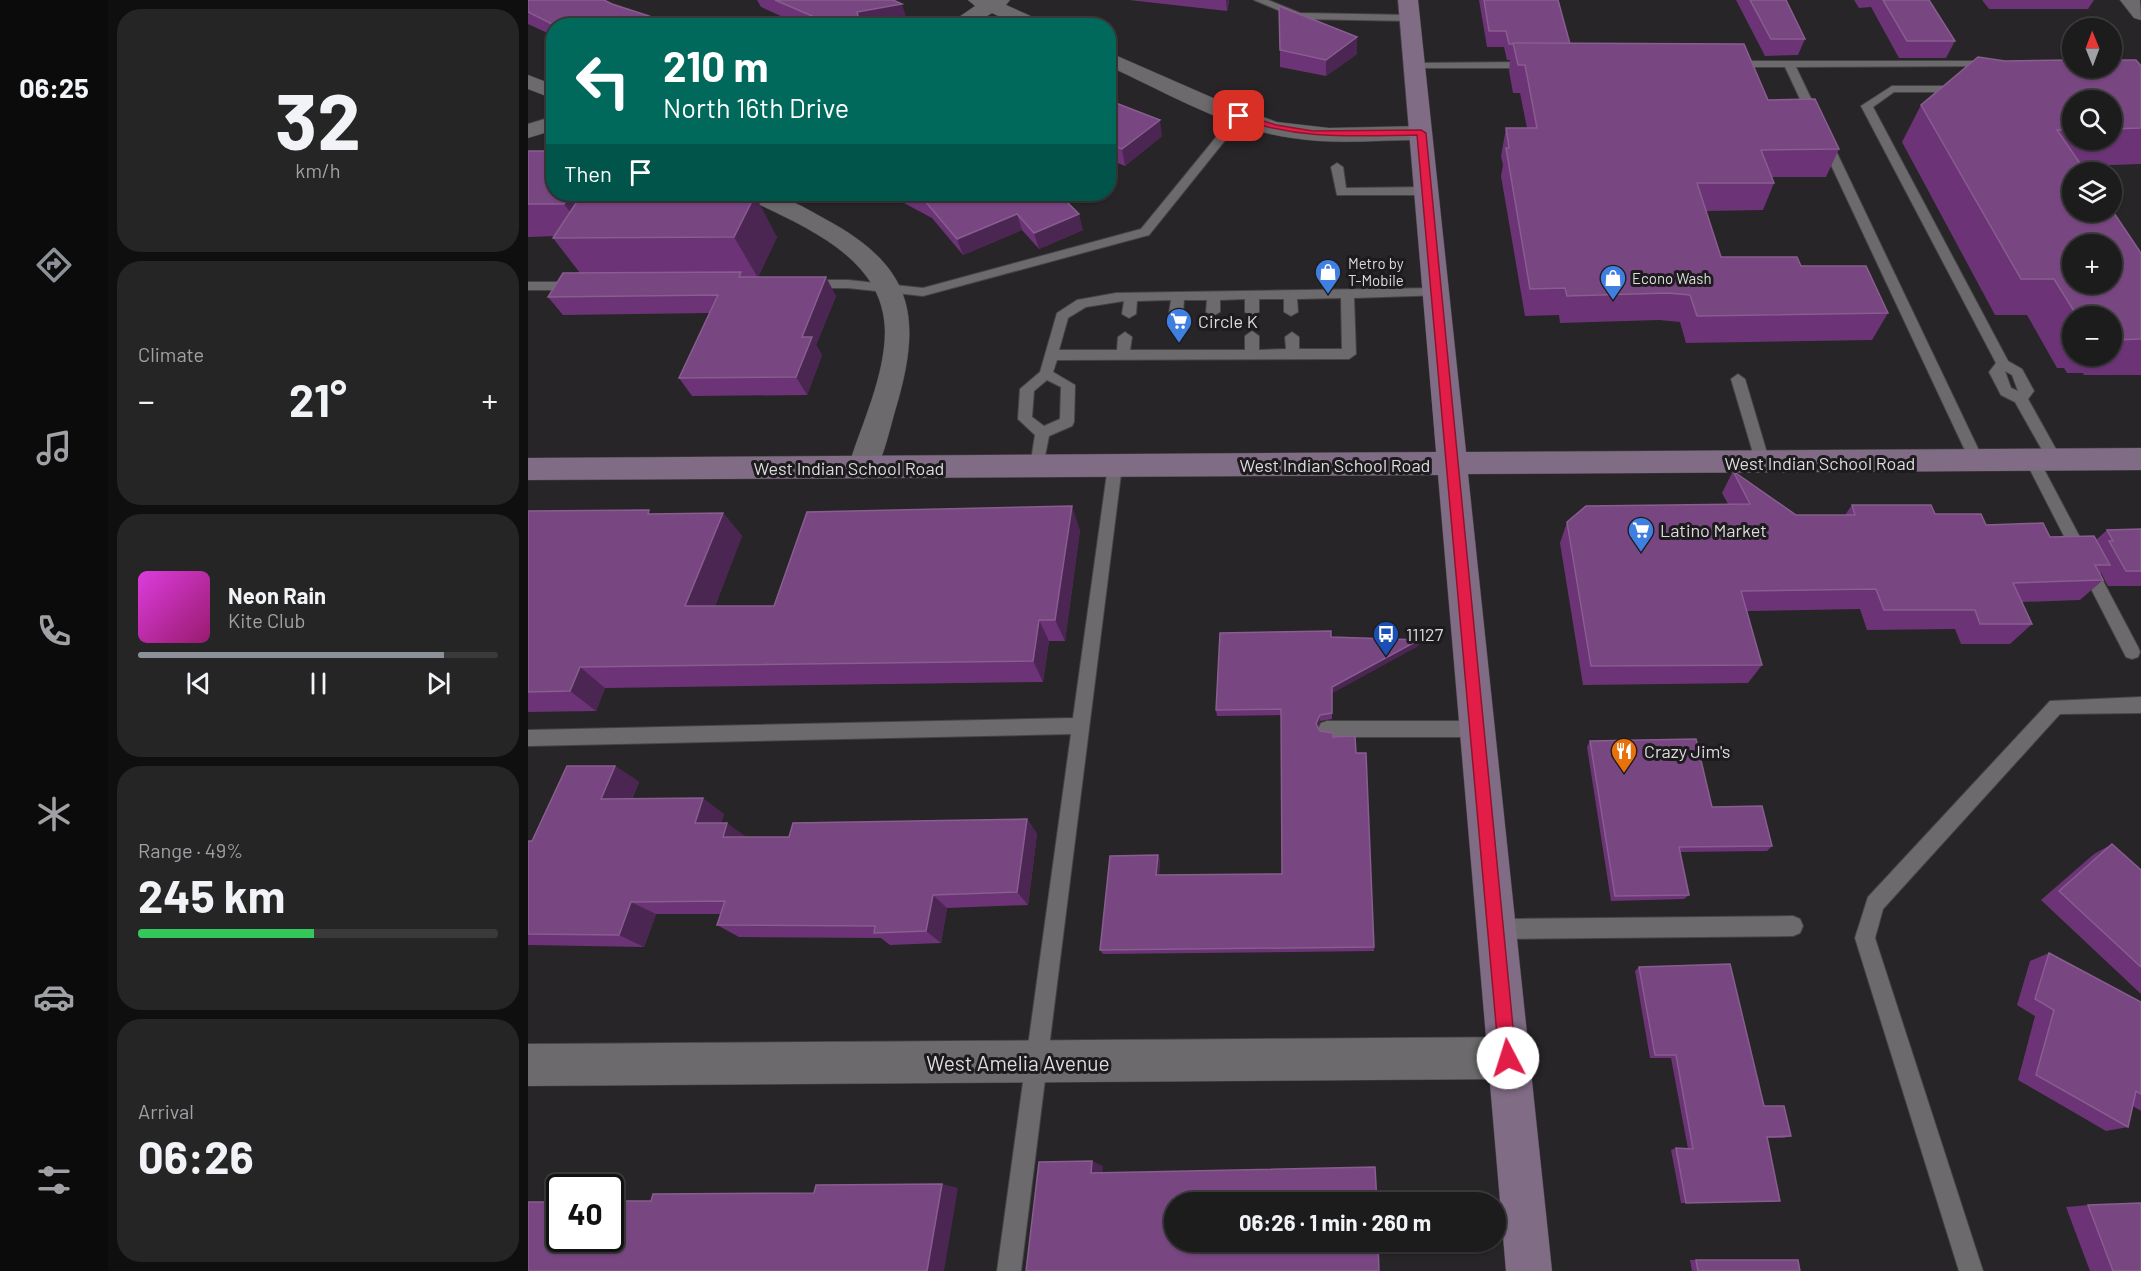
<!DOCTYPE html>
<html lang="en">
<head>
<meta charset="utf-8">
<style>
  body { margin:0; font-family:Barlow,sans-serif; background:#252526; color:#f1f3f6; height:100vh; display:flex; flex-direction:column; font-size:22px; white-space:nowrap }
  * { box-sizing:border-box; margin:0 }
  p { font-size:20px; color:#a0a1a4 }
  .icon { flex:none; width:33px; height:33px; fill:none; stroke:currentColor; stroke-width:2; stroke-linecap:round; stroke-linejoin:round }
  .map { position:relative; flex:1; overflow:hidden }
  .panel { display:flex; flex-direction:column; gap:9px; padding:9px; background:#100f10; width:420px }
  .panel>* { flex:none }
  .hud { position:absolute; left:18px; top:18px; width:570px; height:183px; border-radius:24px; box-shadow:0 2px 4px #0004,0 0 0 2px #3b3a3b; background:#00695c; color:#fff; overflow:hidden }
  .needle { width:39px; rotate:359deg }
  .buttons { position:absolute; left:1534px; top:18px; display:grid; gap:12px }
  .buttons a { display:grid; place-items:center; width:60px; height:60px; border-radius:50%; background:#1d1c1d; box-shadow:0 2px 4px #0004,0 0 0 2px #3b3a3b; font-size:30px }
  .speed { position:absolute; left:18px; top:1174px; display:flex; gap:12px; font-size:30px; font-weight:700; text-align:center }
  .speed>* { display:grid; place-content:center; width:78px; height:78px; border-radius:50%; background:#1d1c1d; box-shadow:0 2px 4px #0004,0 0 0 2px #3b3a3b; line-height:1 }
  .speed .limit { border:3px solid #111; border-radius:9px; background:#fff; color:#111 }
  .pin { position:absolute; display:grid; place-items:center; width:51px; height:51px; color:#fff; margin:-26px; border-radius:12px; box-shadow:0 3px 9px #0006 }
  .me { position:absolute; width:66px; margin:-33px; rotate:355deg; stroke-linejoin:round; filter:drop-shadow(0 0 4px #0008) }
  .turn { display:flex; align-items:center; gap:21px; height:126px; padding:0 18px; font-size:27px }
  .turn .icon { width:78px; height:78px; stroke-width:2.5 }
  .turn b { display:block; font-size:42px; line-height:51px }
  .then { display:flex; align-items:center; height:57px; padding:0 18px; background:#0003; gap:12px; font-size:22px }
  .big { font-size:45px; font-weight:700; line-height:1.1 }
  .panel .card { flex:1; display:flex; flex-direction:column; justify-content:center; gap:9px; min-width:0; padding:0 21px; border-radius:24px; background:#252526 }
  .panel .dial { align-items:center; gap:0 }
  .dial b { font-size:78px; line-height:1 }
  .song { display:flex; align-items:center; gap:18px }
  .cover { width:72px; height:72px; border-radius:9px; background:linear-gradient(135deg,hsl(300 70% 55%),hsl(320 70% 35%)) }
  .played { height:6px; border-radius:3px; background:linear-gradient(90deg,#8c9099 85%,#3b3a3b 85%) }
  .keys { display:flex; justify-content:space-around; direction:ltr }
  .heat { display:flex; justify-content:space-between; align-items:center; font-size:33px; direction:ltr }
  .charge { height:9px; border-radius:4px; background:linear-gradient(90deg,#34c759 49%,#3b3a3b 0) }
  .trip { position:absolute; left:636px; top:1192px; width:342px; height:60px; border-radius:30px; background:#1d1c1d; box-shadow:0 2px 4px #0004,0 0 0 2px #3b3a3b; font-weight:700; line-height:60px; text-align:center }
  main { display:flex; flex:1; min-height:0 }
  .tab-bar { display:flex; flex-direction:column; width:108px; justify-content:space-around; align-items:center; background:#0c0b0c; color:#a0a1a4 }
  .tab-bar .icon { width:42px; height:42px }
  .tab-bar .current { color:#8c9099 }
  .tab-bar b { font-size:27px; color:#f1f3f6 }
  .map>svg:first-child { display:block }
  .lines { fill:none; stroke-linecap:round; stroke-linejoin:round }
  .lane-casing { stroke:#454445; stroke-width:2 }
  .street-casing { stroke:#454445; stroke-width:1 }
  .secondary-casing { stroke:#454445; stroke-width:1 }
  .lane { fill:#6c6a6d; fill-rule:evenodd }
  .street { fill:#6c6a6d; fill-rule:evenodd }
  .secondary { fill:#816c86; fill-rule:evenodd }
  .wall { fill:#6c3476; fill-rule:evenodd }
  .shaded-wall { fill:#4b2652 }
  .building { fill:#784681; stroke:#885d8f; stroke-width:1.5; fill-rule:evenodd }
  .route { fill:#e11d48; stroke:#92132f; stroke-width:1.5 }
  .labels { text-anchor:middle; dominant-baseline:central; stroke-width:6; stroke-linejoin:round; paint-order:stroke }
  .far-poi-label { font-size:15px; fill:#dddcdd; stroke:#1d1b1d; text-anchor:start }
  .poi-label { font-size:18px; fill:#dddcdd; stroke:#1d1b1d; text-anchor:start }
  .street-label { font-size:18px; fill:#dddcdd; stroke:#1d1b1d }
  .near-street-label { font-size:21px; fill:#dddcdd; stroke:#1d1b1d }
</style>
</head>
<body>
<main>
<nav class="tab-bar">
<b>06:25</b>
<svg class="icon current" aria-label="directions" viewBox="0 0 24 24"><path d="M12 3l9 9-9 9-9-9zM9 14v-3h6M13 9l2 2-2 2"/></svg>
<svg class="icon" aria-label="music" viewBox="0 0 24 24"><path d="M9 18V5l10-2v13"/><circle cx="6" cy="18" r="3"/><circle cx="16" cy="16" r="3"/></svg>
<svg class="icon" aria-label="phone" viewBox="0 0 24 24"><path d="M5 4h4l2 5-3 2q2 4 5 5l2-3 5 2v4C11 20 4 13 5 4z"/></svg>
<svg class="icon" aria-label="climate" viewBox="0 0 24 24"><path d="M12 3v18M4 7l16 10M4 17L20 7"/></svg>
<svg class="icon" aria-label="car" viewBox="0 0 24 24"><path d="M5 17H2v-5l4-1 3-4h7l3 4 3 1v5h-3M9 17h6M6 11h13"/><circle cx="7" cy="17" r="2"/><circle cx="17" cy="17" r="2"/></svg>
<svg class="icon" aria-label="filters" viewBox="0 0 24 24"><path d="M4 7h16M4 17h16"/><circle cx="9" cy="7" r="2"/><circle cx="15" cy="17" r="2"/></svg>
</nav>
<section class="panel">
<div class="card dial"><b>32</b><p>km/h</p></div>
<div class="card"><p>Climate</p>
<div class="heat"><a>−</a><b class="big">21°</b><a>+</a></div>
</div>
<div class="card">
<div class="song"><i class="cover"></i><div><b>Neon Rain</b><p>Kite Club</p></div></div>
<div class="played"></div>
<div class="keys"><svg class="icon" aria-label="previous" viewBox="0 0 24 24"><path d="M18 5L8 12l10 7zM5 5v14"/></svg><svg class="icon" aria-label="pause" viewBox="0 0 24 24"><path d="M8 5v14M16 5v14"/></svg><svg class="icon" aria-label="next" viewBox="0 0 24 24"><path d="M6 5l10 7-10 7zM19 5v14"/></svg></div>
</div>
<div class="card"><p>Range · 49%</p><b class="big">245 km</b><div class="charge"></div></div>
<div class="card"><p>Arrival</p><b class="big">06:26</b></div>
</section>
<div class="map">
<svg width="1613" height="1271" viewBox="0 0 1613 1271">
  <rect width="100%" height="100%" fill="#272527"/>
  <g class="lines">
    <g class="lane-casing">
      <g id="lane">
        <polygon points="726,0 740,0 772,13 882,15 887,18 882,21 771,19"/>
        <polygon points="1463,61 1467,62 1467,66 1268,67 1456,461 1449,467 1442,461 1257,67 1204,67 1199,64 1204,61"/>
        <polygon points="887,63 1004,62 1009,65 1004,68 883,68 883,64"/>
        <path d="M1364 86H1434L1439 89 1434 92H1366L1345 107 1480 361 1494 369 1506 391 1500 399 1534 460 1532 464H1522L1487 402 1473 395 1461 372 1468 363 1333 106ZM1477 371 1484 375 1490 391 1483 388Z"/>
        <polygon points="711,113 717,116 715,118 621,235 395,296 320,288 281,288 275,284 281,280 320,280 395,288 613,229 707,114"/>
        <polygon points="809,163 815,167 818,188 899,187 905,191 899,195 809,195 803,167"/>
        <polygon points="0,282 48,282 54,286 48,290 0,290"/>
        <path d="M909 288 914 289V295L826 298 828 354 821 359 529 360 525 372 547 385 546 422 544 426 521 436 514 471H504L502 467 507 435 490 419 492 389 512 372 529 313 549 300 588 293ZM813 298 814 349H771V337L764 332 757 337 758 349 731 350V336L724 331 717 336V350H602L604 337 597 332 590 337 589 350H531L540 318 558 307 596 301 594 314 601 318 608 314 609 301 643 300 641 313 648 317 655 313 656 300H679L678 312 685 316 692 312V300L717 299V312L724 316 731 312V299H756V312L763 316 770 312 769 299ZM519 380 533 387 532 419 516 426 504 417 506 391Z"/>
        <polygon points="1210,374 1217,379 1242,463 1235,469 1228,463 1203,379"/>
        <polygon points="1504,454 1509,456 1610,647 1612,652 1610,657 1604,659 1598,657 1497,460"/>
        <polygon points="587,460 594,466 493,1271 469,1271 543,734 0,746 0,730 545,718 580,466"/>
        <polygon points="1613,697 1613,713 1532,714 1355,909 1347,938 1455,1271 1431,1271 1327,938 1340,897 1522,701"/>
        <polygon points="799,721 950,721 956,723 959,729 956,735 950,737 799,737 793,735 790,729 793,723"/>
        <polygon points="1265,916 1272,919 1275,926 1272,933 1265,936 968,939 961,936 958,929 961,922 968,919"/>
      </g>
    </g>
    <g class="street-casing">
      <g id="street">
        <polygon points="440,0 482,0 478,5 516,22 519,26 491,26 464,13 443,26 418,26 447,6"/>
        <polygon points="1592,0 1612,0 1613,20 1606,18"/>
        <path d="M580 52 692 101 749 122 801 128 893 126 901 128 904 133 901 138 893 140C850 140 807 145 764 138 699 129 640 93 580 66Z"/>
        <polygon points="0,75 26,85 26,99 0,89"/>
        <polygon points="26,116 26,130 0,138 0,124"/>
        <path d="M216 194C248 190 270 204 297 219 387 267 395 318 367 411 361 432 356 456 345 476L335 479 325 476 320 468C333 425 357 377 357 331 356 257 276 227 220 199Z"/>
        <polygon points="980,1037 995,1043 1001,1058 995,1073 980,1079 0,1086 0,1044"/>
      </g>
    </g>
    <g class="secondary-casing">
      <polygon id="secondary" points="870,0 890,0 938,452 1613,448 1613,470 940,474 1024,1271 978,1271 910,475 0,480 0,458 908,452"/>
    </g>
    <use href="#lane" class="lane"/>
    <use href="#street" class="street"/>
    <use href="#secondary" class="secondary"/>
  </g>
  <g class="wall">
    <polygon points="0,0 84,4 127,18 131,26 26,26 26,36 0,24"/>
    <polygon points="229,0 365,0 379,20 350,26 275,26 233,7"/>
    <polygon points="601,0 701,0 701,2 699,11"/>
    <polygon points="951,0 1030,0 1042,44 1240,100 1311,149 1298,177 1244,177 1246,183 1235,210 1178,211 1193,257 1273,266 1360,313 1344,340 1158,343 1152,322 1131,320 1032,323 1031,315 997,316 973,176 975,165 973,156 978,128 999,128 992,93 985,93 981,71 982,60 979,60 976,47 959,47"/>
    <polygon points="1208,0 1258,0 1277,39 1270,55 1237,56"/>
    <polygon points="1326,0 1401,0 1427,41 1418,58 1371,58 1343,7 1331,8"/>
    <polygon points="1454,0 1566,0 1560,9 1461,9"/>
    <polygon points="752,50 829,54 798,76 752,67"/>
    <path d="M1477 61 1613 66V164L1553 166 1613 253V375H1556L1555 373H1539L1536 368H1529L1499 315H1467L1374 142 1393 105ZM1545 100H1584V140H1545ZM1545 316H1584V356H1545Z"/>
    <polygon points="580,100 634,136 597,166 580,159"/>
    <polygon points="0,151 249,237 230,277 308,296 288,345 294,355 279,395 164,396 151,378 182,313 35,315 20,297 52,273 25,238 27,236 0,237"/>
    <polygon points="359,194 531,194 555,230 511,249 494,230 435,255 404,218"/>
    <polygon points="1205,471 1268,515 1317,515 1324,505 1407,514 1522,537 1568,540 1579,530 1613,529 1613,586 1580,586 1573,573 1572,574 1575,580 1552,600 1494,602 1504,624 1482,644 1433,644 1427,629 1339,630 1332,609 1219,611 1234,665 1220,683 1055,685 1032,543 1039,522 1200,504 1194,493"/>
    <polygon points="0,511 124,514 195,513 214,536 187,606 246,606 552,530 537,641 521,641 515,682 77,688 68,711 0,712"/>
    <polygon points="803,637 891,640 890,646 804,693 804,719 792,721 790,727 792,731 805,737 828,753 846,947 846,951 575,954 572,950 630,855 632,860 631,875 754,874 753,715 689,716 688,710"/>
    <polygon points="1062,741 1184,807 1244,846 1239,851 1152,852 1161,895 1156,899 1083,901 1059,747"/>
    <polygon points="87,766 111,782 104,799 196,814 193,823 218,837 261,837 499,819 509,834 500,905 419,908 413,943 362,945 353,938 211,937 189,925 193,914 128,914 116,947 0,945 0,841 4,841"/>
    <polygon points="1584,844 1613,870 1613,994 1513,900 1566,854"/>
    <polygon points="1521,953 1613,1002 1613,1111 1605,1106 1600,1127 1578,1131 1490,1080 1507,1016 1489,1005 1502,961"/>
    <polygon points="1111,967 1263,1136 1256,1138 1239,1138 1252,1201 1153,1203 1143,1150 1148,1148 1160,1149 1143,1058 1122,1058 1107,971"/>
    <polygon points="1560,1205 1613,1271 1562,1271 1538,1207"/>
    <polygon points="1162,1260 1168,1260 1272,1271 1164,1271"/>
  </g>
  <g class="shaded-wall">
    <polygon points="698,0 701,0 699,11"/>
    <polygon points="374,4 379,20 350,26 305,25 329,12"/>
    <polygon points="127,18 131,26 118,26 117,24"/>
    <polygon points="829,37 829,54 798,76 798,60"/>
    <polygon points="632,120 634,136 597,166 594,149"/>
    <polygon points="42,194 83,194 59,235 36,204"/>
    <polygon points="99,194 129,194 140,211 98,195"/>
    <polygon points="295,194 325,194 297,197"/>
    <polygon points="227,195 249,237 230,278 206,237"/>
    <polygon points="489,214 494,230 435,255 429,239"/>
    <polygon points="551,214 555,230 511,249 506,233"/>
    <polygon points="298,277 308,296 288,345 294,355 279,395 268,377 274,337"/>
    <polygon points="544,506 552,530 537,641 527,620"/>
    <polygon points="195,513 214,536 179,627 157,606"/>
    <polygon points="511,620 521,641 515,682 505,661"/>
    <polygon points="891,640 890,646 804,693 804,687"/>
    <polygon points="52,667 77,688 68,711 42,691"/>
    <polygon points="792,715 792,721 788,730 788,724"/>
    <polygon points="87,766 111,782 97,814 73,799"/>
    <polygon points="175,798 196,814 188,838 167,823"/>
    <polygon points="499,819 509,834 500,905 489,892"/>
    <polygon points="199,823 220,838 195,837"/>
    <polygon points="630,855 632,860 630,880 628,875"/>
    <polygon points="405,895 419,908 413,943 398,931"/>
    <polygon points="103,902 128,914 116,947 91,935"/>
    <polygon points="564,1161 575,1166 574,1177 563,1173"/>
    <polygon points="414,1184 430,1188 416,1271 399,1271"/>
  </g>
  <g class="building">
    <polygon points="0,0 76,0 84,4 127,18 117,24 122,26 28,26 0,12"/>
    <polygon points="247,0 365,0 374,4 329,12 331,20 305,25"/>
    <polygon points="956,0 1030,0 1042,44 981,44 978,31 961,31"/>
    <polygon points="1222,0 1258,0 1277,39 1243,39"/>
    <polygon points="1355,0 1401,0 1427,41 1379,41"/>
    <polygon points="751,6 829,37 798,60 752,50"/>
    <polygon points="985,43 1216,44 1240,100 1287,99 1311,149 1233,150 1246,183 1169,183 1193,257 1269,257 1273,266 1338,266 1360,313 1169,316 1162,295 1140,293 1039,296 1037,288 1002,289 978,148 981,148 978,128 1009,128 997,65 990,65"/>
    <path d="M1450 57 1477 61 1545 60V68H1584V60H1608L1613 66V128L1584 129V100H1545V130H1529L1558 172H1545V212H1584V210L1613 253V339L1586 340 1584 337V316H1549L1526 279H1493L1393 105ZM1545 244H1584V284H1545Z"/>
    <polygon points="580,100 632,120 594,149 580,144"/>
    <polygon points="0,151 26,151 26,194 42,194 36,204 0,204"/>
    <polygon points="54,194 99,194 98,195 227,195 206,237 25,238"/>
    <polygon points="382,194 531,194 551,214 506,233 489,214 429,239 397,201"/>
    <polygon points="213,272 211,277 298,277 274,337 284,337 268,377 151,378 190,295 20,297 35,273"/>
    <polygon points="1205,471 1268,515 1327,515 1324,505 1403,505 1407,514 1453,514 1458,525 1515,523 1522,537 1566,536 1582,565 1567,565 1575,580 1485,583 1504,624 1452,624 1447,610 1356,610 1348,589 1213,591 1234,665 1063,666 1039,522 1058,506 1222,504"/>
    <polygon points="544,506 527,620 511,620 505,661 52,667 42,691 0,692 0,511 121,510 120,514 195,513 157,606 246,606 279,512"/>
    <polygon points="1613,529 1613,571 1598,571 1581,541 1585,541 1579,530"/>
    <polygon points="803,631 803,637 891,640 804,687 804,713 792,715 788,724 792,731 805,733 805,737 827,736 828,753 838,753 846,947 572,950 582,856 630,855 628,875 754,874 753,709 688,710 692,633"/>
    <polygon points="1168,739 1184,807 1234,806 1244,846 1151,847 1161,895 1087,896 1062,741"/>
    <polygon points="39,766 87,766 73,799 175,798 167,823 199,823 195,837 261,837 265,823 499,819 489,892 405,895 398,931 346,933 347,926 189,925 197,901 103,902 91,935 0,934 0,841 4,841"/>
    <polygon points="1584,844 1613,870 1613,967 1531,891"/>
    <polygon points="1521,953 1613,1002 1613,1094 1608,1091 1600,1127 1508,1075 1526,1010 1507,999"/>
    <polygon points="1202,964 1236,1106 1256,1106 1263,1136 1239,1137 1252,1201 1158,1203 1148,1148 1165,1149 1148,1055 1127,1055 1111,967"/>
    <polygon points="564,1161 563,1173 847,1167 849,1203 646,1203 646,1242 850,1242 851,1271 498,1271 511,1162"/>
    <polygon points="414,1184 399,1271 0,1271 0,1202 32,1202 32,1239 82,1239 82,1201 123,1201 125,1194 286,1193 288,1185"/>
    <polygon points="1613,1203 1613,1271 1585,1271 1560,1205"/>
    <polygon points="1168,1260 1270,1260 1272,1271 1170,1271"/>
  </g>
  <path class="route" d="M711 113 748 125 785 131 893 130 898 133 988 1058 986 1064 980 1067 973 1064 971 1058 889 135C821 136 774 140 708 118L707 116Z"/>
  <defs>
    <g id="shop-pin" transform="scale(1.35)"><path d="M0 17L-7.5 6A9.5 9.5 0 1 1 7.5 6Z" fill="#3f7fe0" stroke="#1d1b1d"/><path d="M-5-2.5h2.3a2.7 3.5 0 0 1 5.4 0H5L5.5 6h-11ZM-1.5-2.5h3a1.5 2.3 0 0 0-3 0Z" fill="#fff"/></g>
    <g id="supermarket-pin" transform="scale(1.35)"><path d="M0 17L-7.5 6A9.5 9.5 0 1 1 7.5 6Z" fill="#3f7fe0" stroke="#1d1b1d"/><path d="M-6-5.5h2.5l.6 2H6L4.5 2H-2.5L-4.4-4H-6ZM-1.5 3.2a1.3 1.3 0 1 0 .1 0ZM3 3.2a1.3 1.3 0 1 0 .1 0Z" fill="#fff"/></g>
    <g id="bus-pin" transform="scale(1.35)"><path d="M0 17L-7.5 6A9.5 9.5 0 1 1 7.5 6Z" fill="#1a4fb4" stroke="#1d1b1d"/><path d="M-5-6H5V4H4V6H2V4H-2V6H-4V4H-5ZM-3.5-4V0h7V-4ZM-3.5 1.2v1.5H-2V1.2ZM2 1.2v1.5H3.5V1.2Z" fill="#fff"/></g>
    <g id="restaurant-pin" transform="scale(1.35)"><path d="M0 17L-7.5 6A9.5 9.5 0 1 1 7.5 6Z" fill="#e8710a" stroke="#1d1b1d"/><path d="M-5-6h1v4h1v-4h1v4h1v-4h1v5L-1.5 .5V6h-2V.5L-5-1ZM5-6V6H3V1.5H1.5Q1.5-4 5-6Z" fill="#fff"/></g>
  </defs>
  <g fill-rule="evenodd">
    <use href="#shop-pin" x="800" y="272"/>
    <use href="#shop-pin" x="1085" y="278"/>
    <use href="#supermarket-pin" x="651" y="321"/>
    <use href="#supermarket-pin" x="1113" y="530"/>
    <use href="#bus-pin" x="858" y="634"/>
    <use href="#restaurant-pin" x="1096" y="751"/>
  </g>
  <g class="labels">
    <g class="far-poi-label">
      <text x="820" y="263">Metro by<tspan x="820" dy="17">T-Mobile</tspan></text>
      <text x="1104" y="278">Econo Wash</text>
    </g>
    <g class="poi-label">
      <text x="670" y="321">Circle K</text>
      <text x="1132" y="530">Latino Market</text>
      <text x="878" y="634">11127</text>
      <text x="1116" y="751">Crazy Jim's</text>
    </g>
    <g class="street-label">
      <text x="1292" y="463">West Indian School Road</text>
      <text x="807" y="465">West Indian School Road</text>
      <text x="321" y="468">West Indian School Road</text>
    </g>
    <g class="near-street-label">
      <text x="490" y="1062">West Amelia Avenue</text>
    </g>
  </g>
</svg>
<div class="buttons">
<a><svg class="needle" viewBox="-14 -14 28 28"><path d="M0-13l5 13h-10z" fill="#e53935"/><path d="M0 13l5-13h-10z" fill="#a0a1a4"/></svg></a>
<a><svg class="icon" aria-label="search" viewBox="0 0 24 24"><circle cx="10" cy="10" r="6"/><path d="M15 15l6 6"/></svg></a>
<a><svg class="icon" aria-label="layers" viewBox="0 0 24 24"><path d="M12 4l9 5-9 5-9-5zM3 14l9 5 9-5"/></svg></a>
<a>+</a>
<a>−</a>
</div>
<div class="speed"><div class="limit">40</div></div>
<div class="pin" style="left:711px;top:116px;background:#d93025"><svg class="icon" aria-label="arrive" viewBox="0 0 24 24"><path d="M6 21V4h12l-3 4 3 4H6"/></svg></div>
<svg class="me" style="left:980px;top:1058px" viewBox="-20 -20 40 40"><circle r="19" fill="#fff"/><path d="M0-13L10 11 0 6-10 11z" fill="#e11d48"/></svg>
<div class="trip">06:26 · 1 min · 260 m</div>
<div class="hud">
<div class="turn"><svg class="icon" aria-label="left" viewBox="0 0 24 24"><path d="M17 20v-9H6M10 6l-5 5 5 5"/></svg><div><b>210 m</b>North 16th Drive</div></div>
<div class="then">Then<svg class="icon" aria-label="arrive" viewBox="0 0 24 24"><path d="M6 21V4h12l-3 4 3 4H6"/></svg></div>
</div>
</div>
</main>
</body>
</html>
